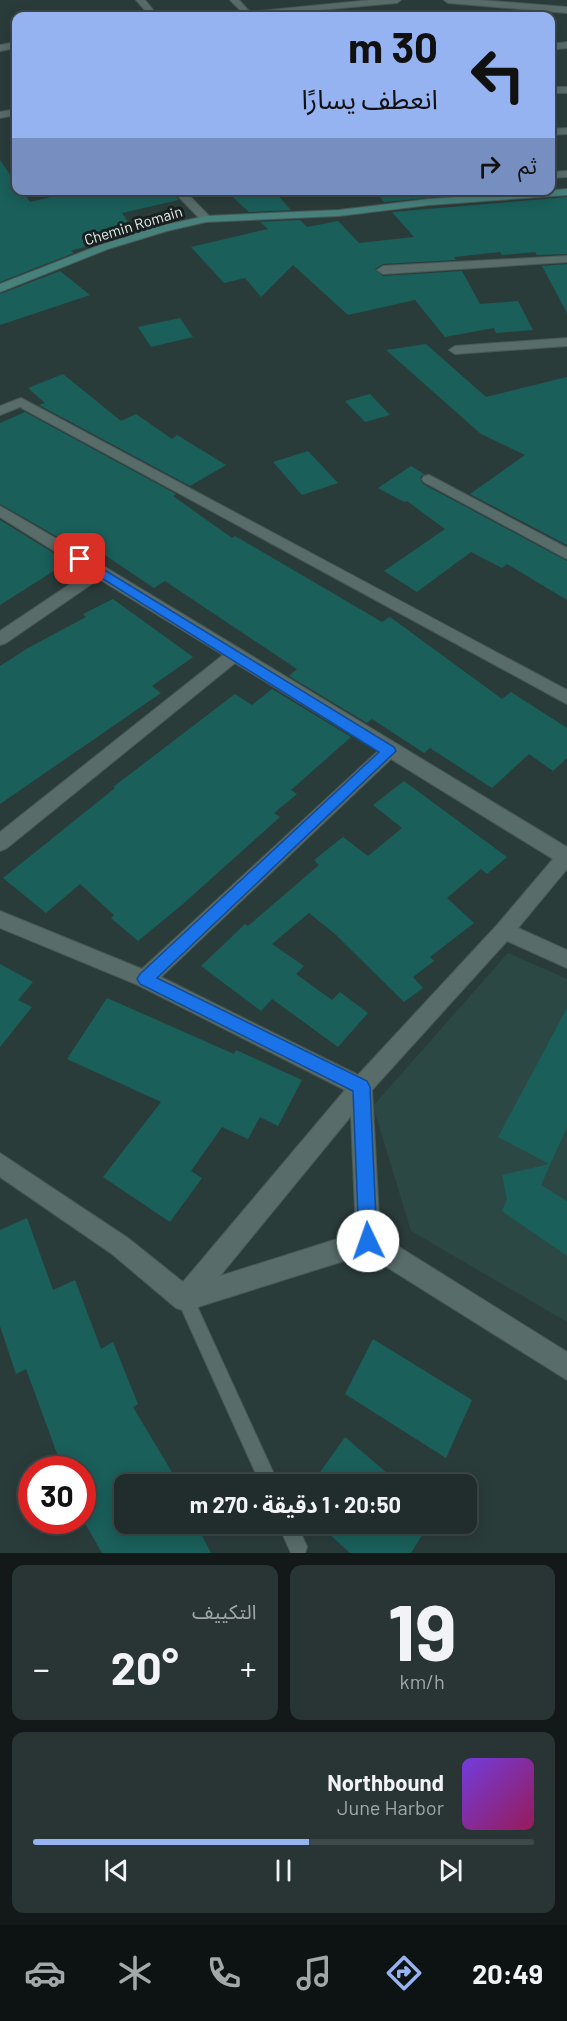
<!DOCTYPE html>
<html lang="ar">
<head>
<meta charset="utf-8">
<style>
  body { margin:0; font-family:Barlow,"Noto Sans Arabic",sans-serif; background:#283534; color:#f1f3f6; direction:rtl; height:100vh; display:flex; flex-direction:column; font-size:22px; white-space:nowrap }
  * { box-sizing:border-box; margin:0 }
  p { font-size:20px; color:#a2a8a9 }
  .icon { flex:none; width:33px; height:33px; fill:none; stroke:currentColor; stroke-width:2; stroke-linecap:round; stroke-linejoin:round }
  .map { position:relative; height:1553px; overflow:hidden; direction:ltr }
  .panel { display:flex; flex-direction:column; gap:12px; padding:12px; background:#121918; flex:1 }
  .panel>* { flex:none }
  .guide { position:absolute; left:12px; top:12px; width:543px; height:183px; border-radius:12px; box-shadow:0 3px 15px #0003,0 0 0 2px #3d4948; direction:rtl; background:#95b2f1; color:#111; overflow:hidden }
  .speed { position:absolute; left:18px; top:1456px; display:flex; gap:12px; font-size:30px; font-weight:700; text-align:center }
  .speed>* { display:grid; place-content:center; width:78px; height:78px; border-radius:50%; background:#202d2c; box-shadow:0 3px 15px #0003,0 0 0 2px #3d4948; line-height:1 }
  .speed .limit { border:9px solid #d22; background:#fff; color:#111 }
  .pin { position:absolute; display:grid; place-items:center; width:51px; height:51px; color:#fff; margin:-26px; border-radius:12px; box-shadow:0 3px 9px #0006 }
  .me { position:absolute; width:66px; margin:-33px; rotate:357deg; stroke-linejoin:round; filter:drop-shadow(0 0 4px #0008) }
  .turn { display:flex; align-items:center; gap:21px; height:126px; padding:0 18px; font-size:27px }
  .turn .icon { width:78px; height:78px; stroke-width:2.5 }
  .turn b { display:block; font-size:42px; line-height:51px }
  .then { display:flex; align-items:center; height:57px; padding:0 18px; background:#0003; gap:12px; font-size:22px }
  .big { font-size:45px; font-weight:700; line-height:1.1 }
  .panel .tile { flex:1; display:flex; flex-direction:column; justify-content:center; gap:9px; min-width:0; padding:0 21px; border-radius:12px; background:#283534 }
  .panel .dial { align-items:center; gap:0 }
  .dial b { font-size:78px; line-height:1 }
  .song { display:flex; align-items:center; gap:18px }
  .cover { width:72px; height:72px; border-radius:9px; background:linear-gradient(135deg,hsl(260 70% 55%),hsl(330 70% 35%)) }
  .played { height:6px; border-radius:3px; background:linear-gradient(90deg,#95b2f1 55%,#3d4948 55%) }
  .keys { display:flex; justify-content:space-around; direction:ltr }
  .heat { display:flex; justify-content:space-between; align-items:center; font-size:33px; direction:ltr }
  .panel .tiles { flex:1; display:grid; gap:12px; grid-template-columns:1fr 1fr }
  .tile:last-child { grid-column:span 2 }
  .trip { position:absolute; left:114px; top:1474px; width:363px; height:60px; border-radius:12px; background:#202d2c; box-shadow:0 3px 15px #0003,0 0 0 2px #3d4948; font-weight:700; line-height:60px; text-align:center; direction:rtl }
  .dock { display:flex; height:96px; justify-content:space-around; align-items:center; background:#0d1212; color:#a2a8a9 }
  .dock .icon { width:42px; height:42px }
  .dock .current { color:#95b2f1 }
  .dock b { font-size:27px; color:#f1f3f6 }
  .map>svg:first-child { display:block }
  .built { fill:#2c4845 }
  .building { fill:#1a5f5a }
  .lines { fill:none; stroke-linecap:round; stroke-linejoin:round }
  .lane-casing { stroke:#485856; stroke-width:2 }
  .street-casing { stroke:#485856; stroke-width:2 }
  .secondary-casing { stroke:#485856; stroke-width:2 }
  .lane { fill:#586c69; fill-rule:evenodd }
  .street { fill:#586c69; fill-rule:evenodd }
  .secondary { fill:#47817c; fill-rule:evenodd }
  .route { fill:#1a73e8; stroke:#114b97; stroke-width:1.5 }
  .labels { text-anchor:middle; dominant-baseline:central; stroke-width:6; stroke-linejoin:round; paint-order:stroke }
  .far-street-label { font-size:15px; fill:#e4efee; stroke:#192120 }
</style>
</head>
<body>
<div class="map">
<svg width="567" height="1553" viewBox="0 0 567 1553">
  <rect width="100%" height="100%" fill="#2a3c3a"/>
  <polygon class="built" points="508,953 567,979 567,1322 411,1231 373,1106"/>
  <g class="building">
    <polygon points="0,160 16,183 16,190 22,190 30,202 80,190 170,190 179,200 122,213 134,231 104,237 107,240 71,251 74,253 0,282"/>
    <polygon points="225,190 273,190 291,210 249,212"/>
    <polygon points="374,190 515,190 384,202"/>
    <polygon points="567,197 567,254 537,255 535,252 502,255 500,252 454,257 456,260 383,264 375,269 383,276 462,271 480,304 518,301 533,330 496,333 494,328 445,337 415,300 348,315 293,265 261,297 245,278 224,283 191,247 268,229 260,222 300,220 307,227 338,221 359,243 414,237 392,212"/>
    <polygon points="567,264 567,313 542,266"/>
    <polygon points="60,271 90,295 0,325 0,294"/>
    <polygon points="180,318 193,337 151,347 138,327"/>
    <polygon points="426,344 486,397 567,377 567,545 470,494 525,455 481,434 386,350"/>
    <polygon points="63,374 121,421 136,414 172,439 177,435 226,465 190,486 39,405 45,403 28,388"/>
    <polygon points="370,394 390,415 365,422 345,401"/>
    <polygon points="25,412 176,494 173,496 232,538 235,536 382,622 390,617 502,699 511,692 567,728 567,758 553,771 529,754 492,788 430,748 424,753 372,719 367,723 289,676 297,669 165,581 154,588 96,549 93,551 90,549 84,552 0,504 0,423"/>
    <polygon points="308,451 338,483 302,495 273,462"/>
    <polygon points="411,466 424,474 420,478 423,484 567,561 567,600 507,564 502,568 471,552 417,592 384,571 445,529 407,501 404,502 378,488"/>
    <polygon points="0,520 68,562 0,605"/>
    <polygon points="113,599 193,657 152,686 161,693 0,804 0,666 28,648 86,617 83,614"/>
    <polygon points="272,689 351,737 291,790 297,794 274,813 280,817 183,904 138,941 111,918 114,915 80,884 46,913 3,878 115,788 113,787 235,694 252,705"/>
    <polygon points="404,781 507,857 487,874 481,869 447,898 474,923 430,957 434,961 413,977 423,988 404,1002 335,934 309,913 272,944 304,966 296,974 332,1000 340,992 368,1013 338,1047 272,999 261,1011 201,966 245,924 248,926 319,865 314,860 343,837 368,856 402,828 373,805"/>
    <polygon points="0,964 33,982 18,1000 32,1007 0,1047"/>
    <polygon points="107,998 234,1054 236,1050 302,1080 278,1126 260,1117 248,1139 222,1127 191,1171 202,1178 170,1222 103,1177 161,1102 67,1059"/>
    <polygon points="567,1008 567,1127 541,1185 567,1201 567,1256 502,1211 507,1199 502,1175 549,1164 498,1137"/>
    <polygon points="27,1218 53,1290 75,1280 101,1349 113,1342 138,1404 133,1407 179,1484 124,1485 124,1524 196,1524 211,1553 102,1553 82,1518 82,1470 63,1470 26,1369 16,1374 0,1326 0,1230"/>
    <polygon points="373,1339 472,1400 446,1458 345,1394"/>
    <polygon points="345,1437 401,1485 311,1485"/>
    <polygon points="318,1524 429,1524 411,1553 350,1553"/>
  </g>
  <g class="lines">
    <g class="lane-casing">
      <g id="lane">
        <polygon points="185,1291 191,1293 279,1485 261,1485 177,1299 179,1293"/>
        <polygon points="278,1524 297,1524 307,1547 305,1553 291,1553"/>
      </g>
    </g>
    <g class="street-casing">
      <g id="street">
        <polygon points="136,0 145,0 158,16 150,16"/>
        <polygon points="230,0 239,0 250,12 371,0 401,0 397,3 253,16 228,16 229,14 242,12"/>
        <polygon points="444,0 478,0 567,7 567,13 448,3"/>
        <polygon points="16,42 16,48 0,51 0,45"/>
        <polygon points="567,42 567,48 550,50 550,44"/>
        <rect x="550" y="87" width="17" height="6"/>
        <polygon points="16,109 16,115 0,118 0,112"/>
        <polygon points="567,128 567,134 550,135 550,129"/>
        <polygon points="567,171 567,177 550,178 550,172"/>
        <polygon points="172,190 184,190 210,217 210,221 202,221"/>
        <polygon points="567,256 567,262 383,274 377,270 383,266"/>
        <polygon points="567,338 567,346 455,354 449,350 455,346"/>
        <polygon points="21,398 567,690 567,704 20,407 0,415 0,406"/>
        <polygon points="429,475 567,548 567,559 424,482 422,479 424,476"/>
        <path d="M0 506 105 567 567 847V869L518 928 567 950V968L507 941 372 1090 380 1235 567 1352V1380L366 1254 185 1311 176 1308 112 1254 0 1177V1153L128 1238 183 1282 345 1090 138 985 0 928V911L142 969 378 751 235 663 7 848 0 851V832L223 655 99 579 6 643 0 645V631L88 572 0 517ZM391 759 553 859 497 925 358 1075 161 977ZM351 1116 356 1233 220 1276Z"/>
      </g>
    </g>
    <g class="secondary-casing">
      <polygon id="secondary" points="567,189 567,195 429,205 339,216 206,222 167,231 108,249 0,292 0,284 100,245 160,226 206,216 339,210 429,199"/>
    </g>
    <use href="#lane" class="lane"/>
    <use href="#street" class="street"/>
    <use href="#secondary" class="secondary"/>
  </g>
  <polygon class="route" points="80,555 394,747 396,751 157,978 367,1081 370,1087 377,1241 375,1247 368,1250 362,1247 359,1241 353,1091 140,984 137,979 140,974 379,752 76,562 74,559"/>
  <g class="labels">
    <g class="far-street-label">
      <text transform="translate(133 225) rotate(-17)">Chemin Romain</text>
    </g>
  </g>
</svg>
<div class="speed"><div class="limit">30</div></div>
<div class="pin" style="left:80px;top:559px;background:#d93025"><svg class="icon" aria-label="arrive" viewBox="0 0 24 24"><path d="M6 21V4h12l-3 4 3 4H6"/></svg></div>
<svg class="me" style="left:368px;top:1241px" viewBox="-20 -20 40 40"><circle r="19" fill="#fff"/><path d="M0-13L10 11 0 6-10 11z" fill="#1a73e8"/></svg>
<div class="trip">20:50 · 1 دقيقة · 270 m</div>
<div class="guide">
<div class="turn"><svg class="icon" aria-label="left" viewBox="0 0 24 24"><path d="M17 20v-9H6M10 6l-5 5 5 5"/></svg><div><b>30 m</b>انعطف يسارًا</div></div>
<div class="then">ثم<svg class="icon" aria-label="right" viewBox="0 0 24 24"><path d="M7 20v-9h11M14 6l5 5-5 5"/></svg></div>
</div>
</div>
<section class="panel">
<div class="tiles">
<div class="tile dial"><b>19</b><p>km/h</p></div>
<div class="tile"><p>التكييف</p>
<div class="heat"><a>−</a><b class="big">20°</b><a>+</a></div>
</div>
<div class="tile">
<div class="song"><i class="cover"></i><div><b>Northbound</b><p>June Harbor</p></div></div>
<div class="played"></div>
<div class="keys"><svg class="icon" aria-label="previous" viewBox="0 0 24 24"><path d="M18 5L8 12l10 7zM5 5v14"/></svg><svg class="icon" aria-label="pause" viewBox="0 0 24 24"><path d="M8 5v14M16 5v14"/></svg><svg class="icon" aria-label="next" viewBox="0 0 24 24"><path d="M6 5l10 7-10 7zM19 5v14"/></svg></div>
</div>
</div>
</section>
<nav class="dock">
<b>20:49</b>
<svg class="icon current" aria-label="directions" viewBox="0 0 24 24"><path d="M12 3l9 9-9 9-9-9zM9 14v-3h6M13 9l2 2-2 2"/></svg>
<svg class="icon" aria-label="music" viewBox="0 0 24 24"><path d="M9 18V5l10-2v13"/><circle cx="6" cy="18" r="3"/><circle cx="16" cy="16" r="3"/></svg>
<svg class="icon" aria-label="phone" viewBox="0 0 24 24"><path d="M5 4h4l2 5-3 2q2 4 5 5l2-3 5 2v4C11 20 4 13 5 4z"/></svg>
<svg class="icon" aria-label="climate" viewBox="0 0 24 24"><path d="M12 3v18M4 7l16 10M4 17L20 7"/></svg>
<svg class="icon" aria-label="car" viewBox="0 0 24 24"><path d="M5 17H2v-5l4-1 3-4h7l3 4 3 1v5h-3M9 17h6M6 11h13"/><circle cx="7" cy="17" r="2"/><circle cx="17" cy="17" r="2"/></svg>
</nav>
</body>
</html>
